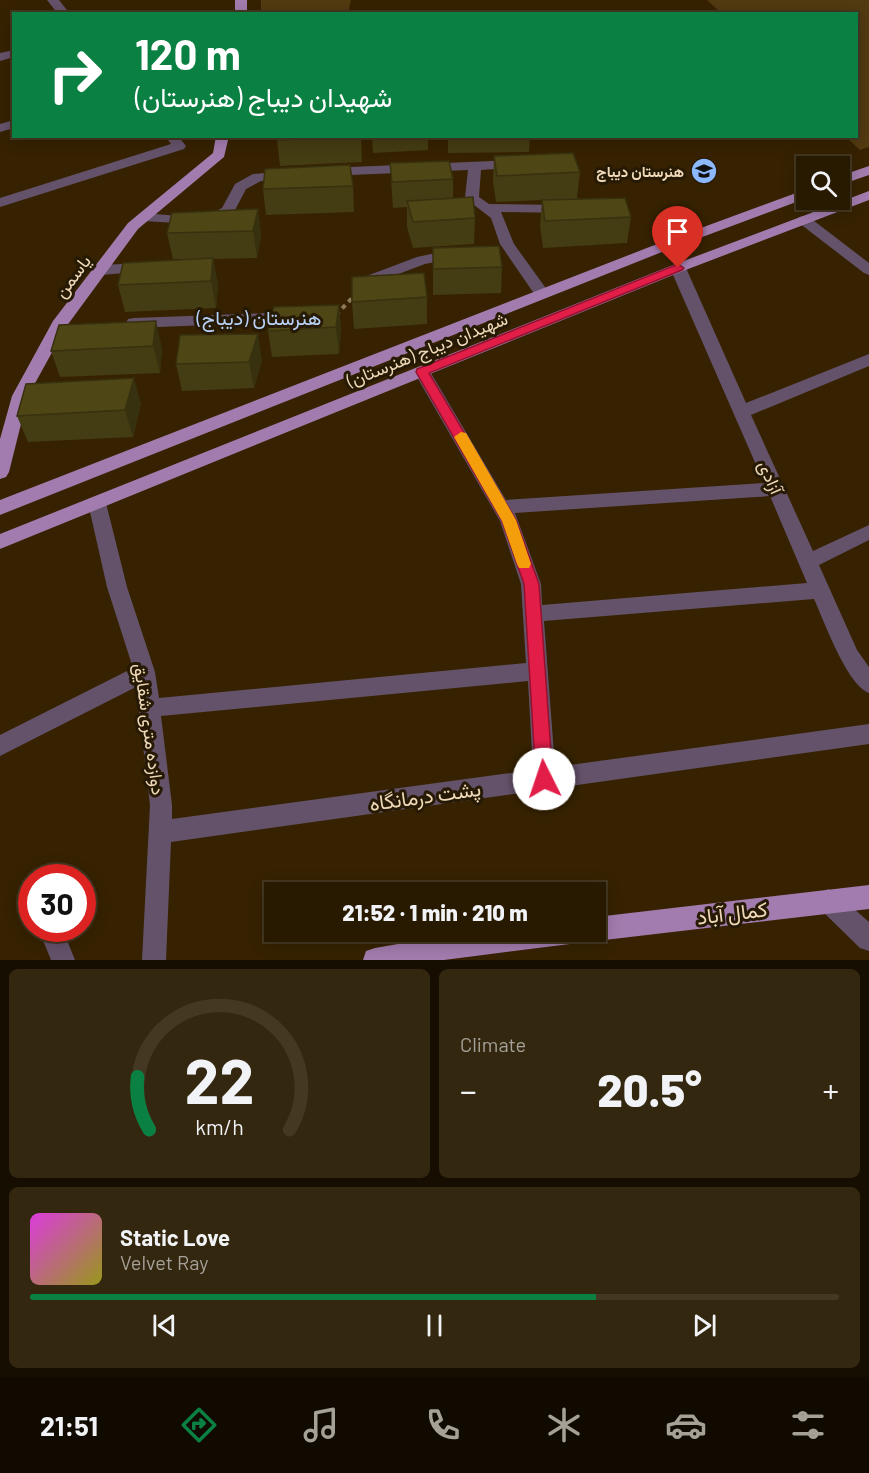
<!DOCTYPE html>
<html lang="en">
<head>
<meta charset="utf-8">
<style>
  body { margin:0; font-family:Barlow,Vazirmatn,sans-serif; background:#34270f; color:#f1f3f6; height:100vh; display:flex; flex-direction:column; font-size:22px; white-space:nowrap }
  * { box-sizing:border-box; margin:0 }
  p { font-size:20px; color:#a5a199 }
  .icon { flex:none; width:33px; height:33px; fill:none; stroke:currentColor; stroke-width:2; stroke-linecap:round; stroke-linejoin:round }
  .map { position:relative; height:960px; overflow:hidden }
  .details { display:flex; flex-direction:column; gap:9px; padding:9px; background:#160e00; flex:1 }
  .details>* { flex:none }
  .guide { position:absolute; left:12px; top:12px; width:846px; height:126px; border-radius:0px; box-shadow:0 3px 15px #0003,0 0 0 2px #443822; background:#0b8043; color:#fff; overflow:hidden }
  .fabs { position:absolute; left:796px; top:156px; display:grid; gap:12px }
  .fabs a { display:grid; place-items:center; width:54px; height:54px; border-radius:0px; background:#281a00; box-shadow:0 3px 15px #0003,0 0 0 2px #443822; font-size:30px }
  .speed { position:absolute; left:18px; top:864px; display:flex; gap:12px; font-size:30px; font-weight:700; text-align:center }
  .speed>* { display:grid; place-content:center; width:78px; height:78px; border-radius:50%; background:#281a00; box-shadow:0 3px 15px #0003,0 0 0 2px #443822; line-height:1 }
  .speed .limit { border:9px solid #d22; background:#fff; color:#111 }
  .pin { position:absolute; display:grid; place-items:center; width:51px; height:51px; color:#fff; margin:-62px -26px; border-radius:50% 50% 50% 0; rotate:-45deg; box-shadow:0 0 6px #0007 }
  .pin .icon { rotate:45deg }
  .me { position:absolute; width:66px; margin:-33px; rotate:356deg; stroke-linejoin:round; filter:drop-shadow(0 0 4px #0008) }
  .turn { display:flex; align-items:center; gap:21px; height:126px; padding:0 24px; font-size:27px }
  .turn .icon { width:78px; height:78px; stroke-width:2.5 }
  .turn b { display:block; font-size:42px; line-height:51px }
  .big { font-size:45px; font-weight:800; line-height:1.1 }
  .details .card { flex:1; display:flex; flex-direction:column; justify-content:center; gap:9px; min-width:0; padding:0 21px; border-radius:9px; background:#34270f }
  .details .dial { align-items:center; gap:0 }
  .dial svg { height:156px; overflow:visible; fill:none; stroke:#443822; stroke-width:7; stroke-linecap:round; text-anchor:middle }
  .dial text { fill:#f1f3f6; stroke:none }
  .song { display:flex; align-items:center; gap:18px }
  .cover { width:72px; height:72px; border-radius:9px; background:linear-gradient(135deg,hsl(300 70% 55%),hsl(60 70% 35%)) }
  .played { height:6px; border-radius:3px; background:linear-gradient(90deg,#0b8043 70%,#443822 70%) }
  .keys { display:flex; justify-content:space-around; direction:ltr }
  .heat { display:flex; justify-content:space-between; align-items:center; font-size:33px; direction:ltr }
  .details .tiles { flex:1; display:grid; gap:9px; grid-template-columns:1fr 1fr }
  .card:last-child { grid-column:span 2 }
  .trip { position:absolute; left:264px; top:882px; width:342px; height:60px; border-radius:0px; background:#281a00; box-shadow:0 3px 15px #0003,0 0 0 2px #443822; font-weight:800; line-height:60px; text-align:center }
  .dock { display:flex; height:96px; justify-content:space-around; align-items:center; background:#100a00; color:#a5a199 }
  .dock .icon { width:42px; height:42px }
  .dock .selected { color:#0b8043 }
  .dock b { font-size:27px; color:#f1f3f6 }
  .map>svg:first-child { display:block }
  .green { fill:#523a11 }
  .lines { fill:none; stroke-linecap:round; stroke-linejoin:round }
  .path { stroke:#8e7958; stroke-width:4; stroke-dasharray:4.5 4.5; stroke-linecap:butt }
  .minor { fill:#64526a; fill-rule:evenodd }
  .major { fill:#a27cae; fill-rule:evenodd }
  .wall { fill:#443c12 }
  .shaded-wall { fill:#37310f }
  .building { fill:#4f4615; stroke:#37310f; stroke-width:1.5 }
  .route { fill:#e11d48; stroke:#92132f; stroke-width:1.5 }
  .slow { fill:#f59e0b }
  .labels { text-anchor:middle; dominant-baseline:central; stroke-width:6; stroke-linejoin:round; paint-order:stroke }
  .far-poi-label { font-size:15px; font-weight:bold; fill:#eed8b8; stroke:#271a05; text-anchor:end }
  .street-label { font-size:18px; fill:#eed8b8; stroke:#271a05 }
  .neighbourhood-label { font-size:20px; fill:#b9d3f9; stroke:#271a05 }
  .near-street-label { font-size:21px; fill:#eed8b8; stroke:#271a05 }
</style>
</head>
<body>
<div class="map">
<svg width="869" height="960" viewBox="0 0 869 960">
  <rect width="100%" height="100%" fill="#362200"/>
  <g class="green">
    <polygon points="261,0 351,0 348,14 261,13"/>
    <polygon points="707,0 869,0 869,147 860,150 846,137 856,136 856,14 721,13"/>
  </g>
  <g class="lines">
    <polyline class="path" points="336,315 356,294"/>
    <g class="minor">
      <polygon points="47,0 59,0 70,14 58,14"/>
      <polygon points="14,50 14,57 0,61 0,53"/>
      <polygon points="14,120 14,128 0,132 0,124"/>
      <polygon points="165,136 178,136 186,146 184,149 0,207 0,198 171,144"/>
      <polygon points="518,160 525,164 523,167 481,170 479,197 489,204 565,205 572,209 565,213 501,212 514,244 550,294 542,299 537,298 500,244 491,218 465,198 468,170 327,176 320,172 327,168"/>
      <polygon points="287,171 294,175 292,178 261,181 246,189 233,214 209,225 144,221 137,217 144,213 202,218 222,208 235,184 253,174"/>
      <polygon points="804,216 809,217 869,263 869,275 864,273 799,223 797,220 799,217"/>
      <polygon points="455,249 460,251 462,254 460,257 425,264 369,285 361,280 364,277 417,257"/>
      <polygon points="144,263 152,268 149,271 101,275 93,270 101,265"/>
      <path d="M678 263 686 268 746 403 869 354V366L751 415 813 551 869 525V540L819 565 857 650 869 667V693C847 685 824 621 814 599L544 621 555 767 869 724V744L171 842 166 960H142L150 805 136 687 0 756V735L133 668 107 587 88 503 91 498 97 496 103 498 106 503 127 587 155 672 159 698 526 663 521 584 500 521 414 372 416 368H428L506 500 764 483 670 268ZM770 496 807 583 542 605 541 584 515 513ZM528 681 533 770 172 819V805L161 716Z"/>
      <polygon points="295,312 301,313 303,317 301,321 134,328 128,327 126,323 128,319 134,318"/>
      <polygon points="828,889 836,893 869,922 869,951 860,948 820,909 816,901 820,893"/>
      <polygon points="38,928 62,928 75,960 51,960"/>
    </g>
    <g class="major">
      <rect x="235" y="0" width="12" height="14"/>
      <polygon points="216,136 229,136 224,157 138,229 66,327 28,396 9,472 6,477 0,479 0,439 12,396 53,321 128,223 213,153"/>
      <polygon points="869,166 869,175 840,185 840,176"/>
      <polygon points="807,189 807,198 662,252 0,515 0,500 652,246"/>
      <polygon points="869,191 869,200 683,271 0,549 0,534 673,265"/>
      <polygon points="869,885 869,909 596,941 587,938 585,932 596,932 596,917"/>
      <polygon points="467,932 582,932 579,941 570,944 444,960 363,960 366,951 375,948"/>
    </g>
  </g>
  <g class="wall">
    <polygon points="361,136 362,162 280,166 277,140"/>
    <polygon points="372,136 428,136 428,150 373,153"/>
    <polygon points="448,136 530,136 529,152 448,153"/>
    <polygon points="494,156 580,172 577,198 631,217 627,243 543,248 540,226 542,200 496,202 493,182"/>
    <polygon points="390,163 453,179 453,198 475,218 474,244 413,248 407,227 407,207 393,208"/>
    <polygon points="353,186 354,212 266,215 263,189"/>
    <polygon points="258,209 261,236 257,258 213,259 218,285 216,308 125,312 118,285 201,259 173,259 167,233"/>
    <polygon points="433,248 502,267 501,293 433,295"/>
    <polygon points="427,297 427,324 354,329 352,302"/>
    <polygon points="339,305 341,331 339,354 272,357 268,331"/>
    <polygon points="59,325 162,348 160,373 60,377 51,351"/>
    <polygon points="262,360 254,388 182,391 176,364"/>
    <polygon points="141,404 133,437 28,442 17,416"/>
  </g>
  <g class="shaded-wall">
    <polygon points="258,209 261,236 257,258 253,231"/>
    <polygon points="213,258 218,285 216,308 211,281"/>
    <polygon points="339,305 341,331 339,354 336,327"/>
    <polygon points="156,321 162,348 160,373 153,346"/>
    <polygon points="258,334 262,360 254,388 249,362"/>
    <polygon points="134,378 141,404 133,437 125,410"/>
  </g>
  <g class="building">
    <polygon points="278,136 357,136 277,140"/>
    <polygon points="573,153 580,172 497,176 494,156"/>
    <polygon points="449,161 453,179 392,182 390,163"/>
    <polygon points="350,165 353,186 263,189 265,169"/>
    <polygon points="473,197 475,218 413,222 407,201"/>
    <polygon points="625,198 631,217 545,221 542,200"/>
    <polygon points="258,209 253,231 167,233 172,213"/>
    <polygon points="499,246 502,267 433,269 433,248"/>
    <polygon points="213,258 211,281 118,285 123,263"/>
    <polygon points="424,273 427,297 352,302 352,277"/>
    <polygon points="339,305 336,327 268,331 274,307"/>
    <polygon points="156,321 153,346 51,351 59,325"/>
    <polygon points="258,334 249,362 176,364 180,335"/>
    <polygon points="134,378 125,410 17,416 26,384"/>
  </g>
  <polygon class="route" points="678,264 684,268 682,270 429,373 516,520 539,584 553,779 550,784 544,787 539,784 536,779 524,584 502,521 416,372 417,369"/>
  <polygon class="slow" points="461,432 466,433 516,520 531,564 529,568 519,568 517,564 502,521 454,437"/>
  <defs>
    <g id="school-disc" transform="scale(1.35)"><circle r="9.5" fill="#8cb9fc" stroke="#271a05"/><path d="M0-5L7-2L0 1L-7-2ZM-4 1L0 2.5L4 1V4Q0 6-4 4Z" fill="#111"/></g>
  </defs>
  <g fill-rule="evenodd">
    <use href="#school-disc" x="704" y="171"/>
  </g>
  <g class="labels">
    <g class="far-poi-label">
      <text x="684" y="171">هنرستان دیباج</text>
    </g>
    <g class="street-label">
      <text transform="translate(72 276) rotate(-53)">یاسمن</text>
      <text transform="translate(427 349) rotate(-22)">شهیدان دیباج (هنرستان)</text>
      <text transform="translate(771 477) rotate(66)">آزادی</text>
      <text transform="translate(150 729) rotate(82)">دوازده متری شقایق</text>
    </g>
    <g class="neighbourhood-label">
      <text x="259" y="317">(هنرستان (دیباج</text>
    </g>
    <g class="near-street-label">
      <text transform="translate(425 795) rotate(-8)">پشت درمانگاه</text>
      <text transform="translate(732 912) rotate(-7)">کمال آباد</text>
    </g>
  </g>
</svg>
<div class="fabs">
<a><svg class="icon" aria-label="search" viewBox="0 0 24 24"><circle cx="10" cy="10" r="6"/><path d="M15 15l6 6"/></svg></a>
</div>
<div class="speed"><div class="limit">30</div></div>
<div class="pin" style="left:678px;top:268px;background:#d93025"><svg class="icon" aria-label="arrive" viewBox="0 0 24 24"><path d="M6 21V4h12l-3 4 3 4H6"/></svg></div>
<svg class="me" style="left:544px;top:779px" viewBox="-20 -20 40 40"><circle r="19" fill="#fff"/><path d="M0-13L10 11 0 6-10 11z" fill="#e11d48"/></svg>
<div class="trip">21:52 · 1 min · 210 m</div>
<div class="guide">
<div class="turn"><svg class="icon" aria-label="right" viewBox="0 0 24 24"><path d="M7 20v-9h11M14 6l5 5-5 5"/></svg><div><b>120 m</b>شهیدان دیباج (هنرستان)</div></div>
</div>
</div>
<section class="details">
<div class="tiles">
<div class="card dial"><svg viewBox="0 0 100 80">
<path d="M14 69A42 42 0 1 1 86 69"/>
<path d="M14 69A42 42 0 0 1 8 42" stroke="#0b8043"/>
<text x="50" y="56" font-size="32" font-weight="700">22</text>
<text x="50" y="72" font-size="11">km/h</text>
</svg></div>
<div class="card"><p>Climate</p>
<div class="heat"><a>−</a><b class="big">20.5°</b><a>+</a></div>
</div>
<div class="card">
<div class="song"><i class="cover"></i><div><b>Static Love</b><p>Velvet Ray</p></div></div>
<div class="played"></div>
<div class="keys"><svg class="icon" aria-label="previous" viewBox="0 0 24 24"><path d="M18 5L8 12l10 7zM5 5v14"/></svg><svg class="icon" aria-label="pause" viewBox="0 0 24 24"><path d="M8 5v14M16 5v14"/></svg><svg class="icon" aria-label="next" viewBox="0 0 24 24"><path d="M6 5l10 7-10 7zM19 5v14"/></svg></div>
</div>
</div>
</section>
<nav class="dock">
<b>21:51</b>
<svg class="icon selected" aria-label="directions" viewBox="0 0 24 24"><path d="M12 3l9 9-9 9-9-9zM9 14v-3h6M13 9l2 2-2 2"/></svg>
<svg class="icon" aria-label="music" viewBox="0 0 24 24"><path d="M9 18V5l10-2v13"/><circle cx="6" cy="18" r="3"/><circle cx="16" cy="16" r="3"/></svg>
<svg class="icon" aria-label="phone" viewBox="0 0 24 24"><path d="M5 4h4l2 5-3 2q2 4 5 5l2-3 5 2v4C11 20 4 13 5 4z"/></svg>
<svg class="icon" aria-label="climate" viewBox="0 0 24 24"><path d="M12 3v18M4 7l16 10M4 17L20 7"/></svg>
<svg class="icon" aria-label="car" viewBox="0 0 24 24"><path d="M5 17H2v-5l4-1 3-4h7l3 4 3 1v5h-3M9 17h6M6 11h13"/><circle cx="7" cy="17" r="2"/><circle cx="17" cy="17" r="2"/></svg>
<svg class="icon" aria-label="filters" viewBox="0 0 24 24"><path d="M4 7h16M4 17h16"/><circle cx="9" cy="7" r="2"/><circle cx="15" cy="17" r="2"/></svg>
</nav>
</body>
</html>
